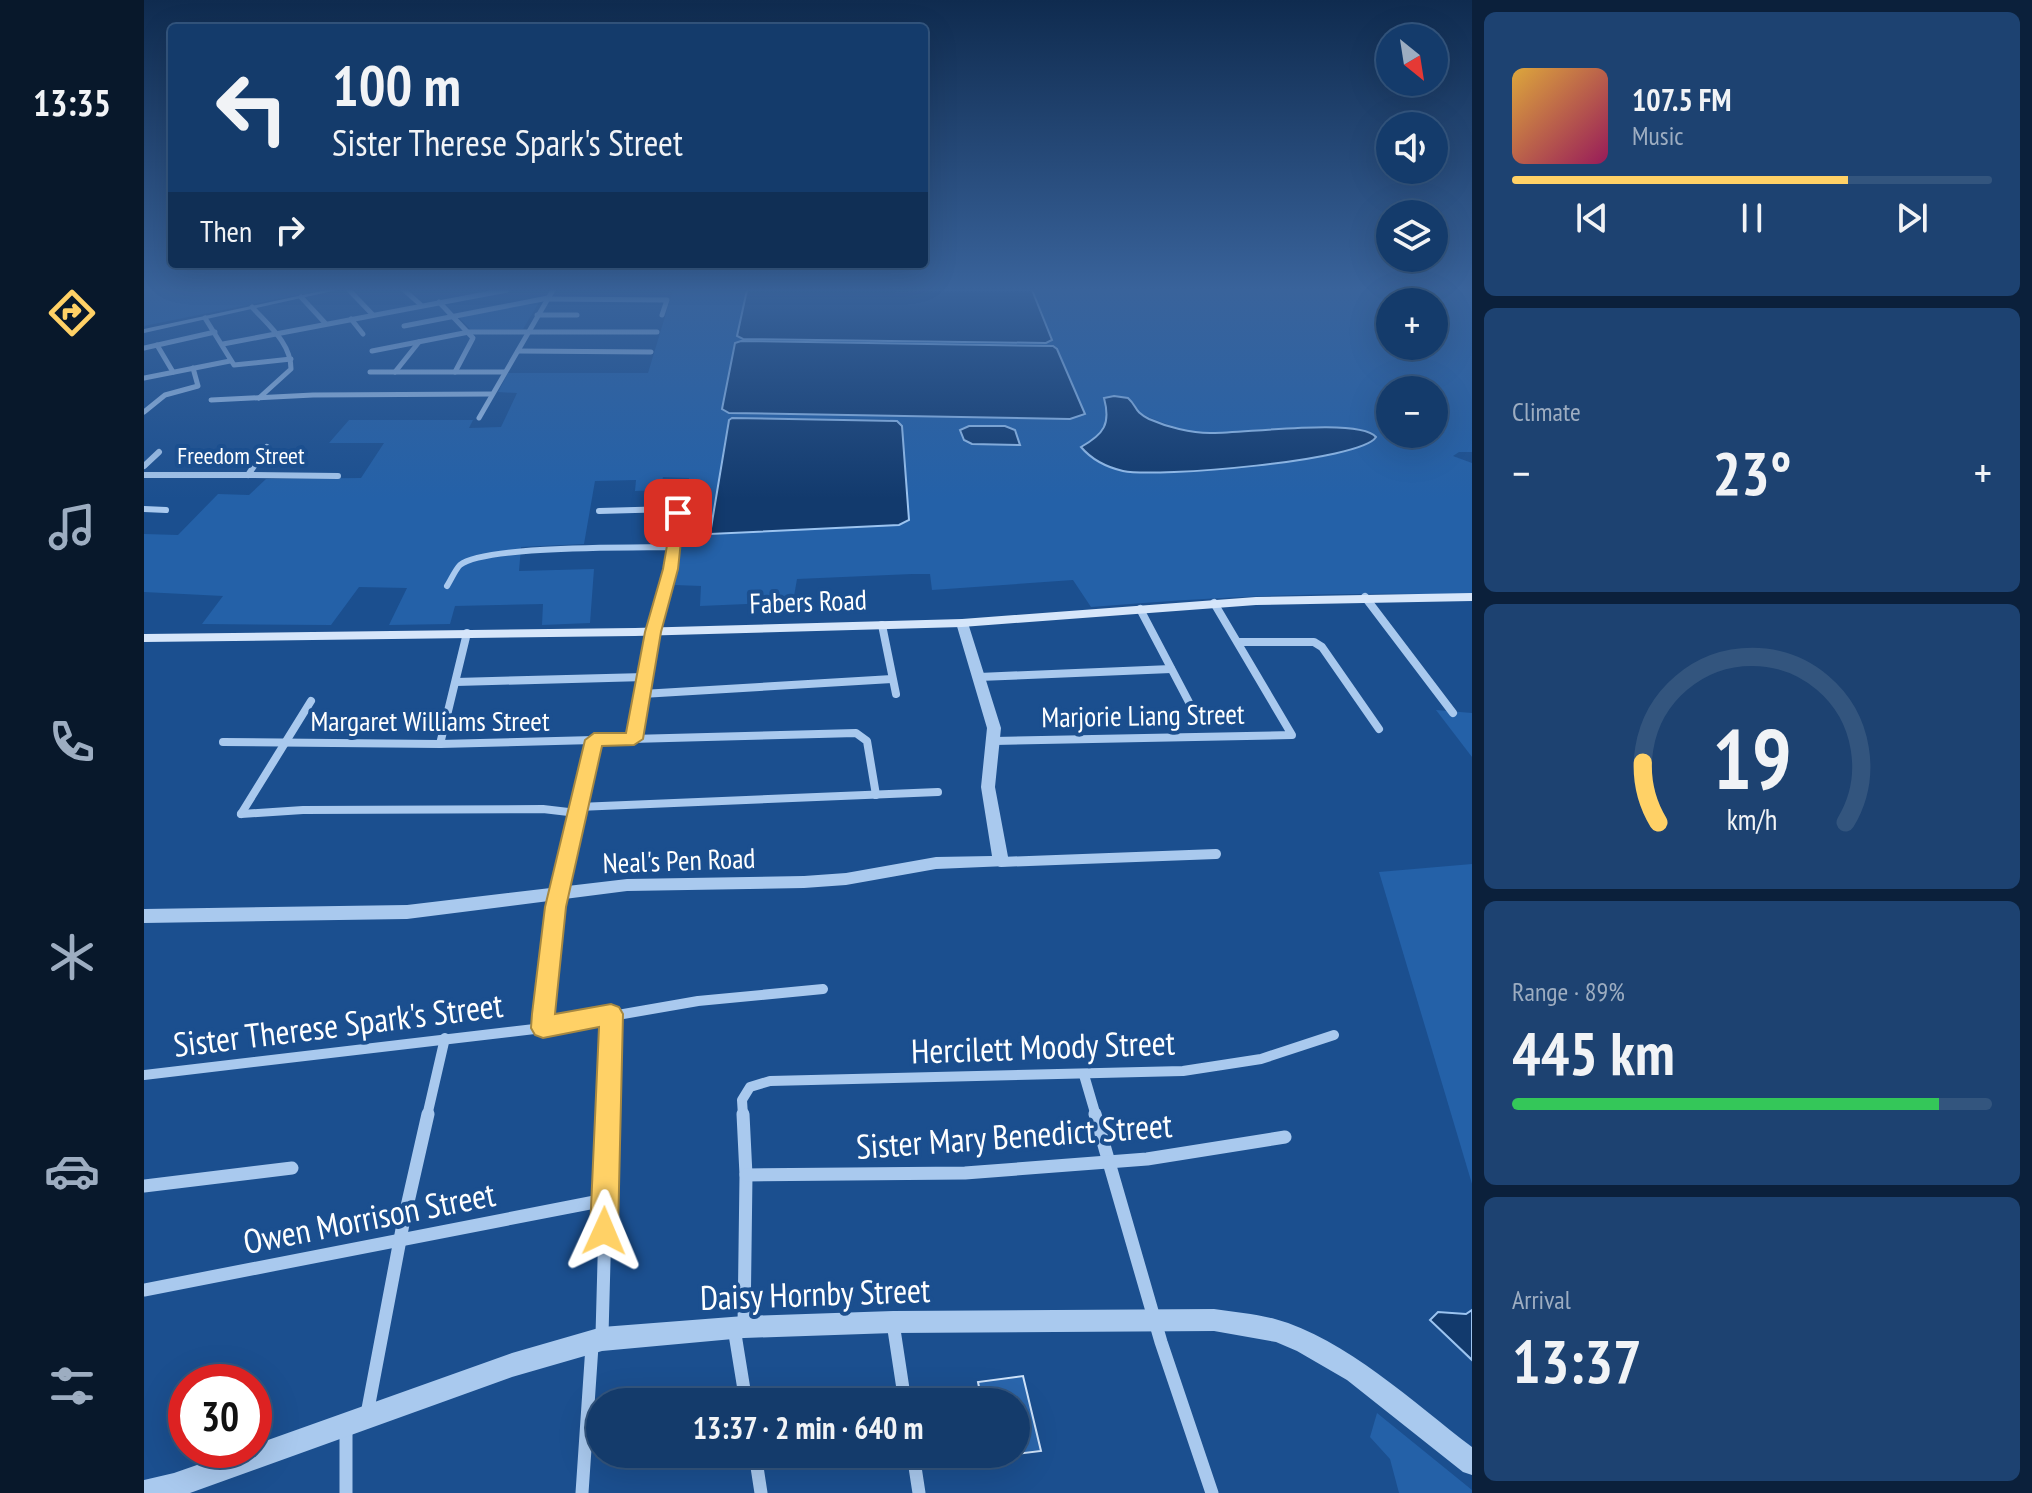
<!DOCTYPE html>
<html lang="en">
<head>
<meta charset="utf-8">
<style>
  body { margin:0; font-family:"PT Sans Narrow",sans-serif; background:#1d4271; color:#f1f3f6; height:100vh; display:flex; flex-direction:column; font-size:30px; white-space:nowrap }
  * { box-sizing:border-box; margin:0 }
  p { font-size:26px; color:#9dadc1 }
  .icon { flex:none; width:44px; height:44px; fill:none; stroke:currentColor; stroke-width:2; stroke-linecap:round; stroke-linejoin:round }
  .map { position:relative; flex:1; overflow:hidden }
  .details { display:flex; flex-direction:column; gap:12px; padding:12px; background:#0b203b; width:560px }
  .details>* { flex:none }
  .top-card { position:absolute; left:24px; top:24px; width:760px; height:244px; border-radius:8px; box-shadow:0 8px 32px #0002,0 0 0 2px #33557e; background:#143b6b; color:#f1f3f6; overflow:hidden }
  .needle { width:52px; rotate:150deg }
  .tools { position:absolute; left:1232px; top:24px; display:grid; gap:16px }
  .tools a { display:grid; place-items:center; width:72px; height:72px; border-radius:50%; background:#143b6b; box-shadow:0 8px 32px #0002,0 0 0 2px #33557e; font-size:40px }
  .speed { position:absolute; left:24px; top:1364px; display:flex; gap:16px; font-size:40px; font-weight:700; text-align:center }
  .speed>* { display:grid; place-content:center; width:104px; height:104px; border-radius:50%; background:#143b6b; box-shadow:0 8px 32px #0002,0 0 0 2px #33557e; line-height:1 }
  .speed .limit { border:12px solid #d22; background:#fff; color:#111 }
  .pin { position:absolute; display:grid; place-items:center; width:68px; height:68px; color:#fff; margin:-34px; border-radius:16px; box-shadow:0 4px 12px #0006 }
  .me { position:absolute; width:88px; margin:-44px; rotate:1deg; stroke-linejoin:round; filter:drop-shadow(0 0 6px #0008) }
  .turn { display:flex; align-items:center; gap:28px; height:168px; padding:0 32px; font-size:36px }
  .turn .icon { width:104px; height:104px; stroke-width:2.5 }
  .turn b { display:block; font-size:56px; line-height:68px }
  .then { display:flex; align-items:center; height:76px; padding:0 32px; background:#0003; gap:16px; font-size:30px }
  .big { font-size:60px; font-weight:800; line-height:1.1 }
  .details .tile { flex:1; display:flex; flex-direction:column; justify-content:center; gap:12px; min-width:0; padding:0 28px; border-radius:12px; background:#1d4271 }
  .details .dial { align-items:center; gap:0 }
  .dial svg { height:208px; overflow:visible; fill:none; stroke:#33557e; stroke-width:7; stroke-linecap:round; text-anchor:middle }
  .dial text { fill:#f1f3f6; stroke:none }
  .song { display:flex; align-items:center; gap:24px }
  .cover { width:96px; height:96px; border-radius:12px; background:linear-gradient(135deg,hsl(40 70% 55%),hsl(330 70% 35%)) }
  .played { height:8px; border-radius:4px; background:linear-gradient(90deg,#ffd166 70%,#33557e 70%) }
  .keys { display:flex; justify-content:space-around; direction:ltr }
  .heat { display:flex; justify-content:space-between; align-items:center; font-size:44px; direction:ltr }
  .charge { height:12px; border-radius:6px; background:linear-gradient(90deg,#34c759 89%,#33557e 0) }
  .trip { position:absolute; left:442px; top:1388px; width:444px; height:80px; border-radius:40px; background:#143b6b; box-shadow:0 8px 32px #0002,0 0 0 2px #33557e; font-weight:800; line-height:80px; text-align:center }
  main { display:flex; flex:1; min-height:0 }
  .tab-bar { display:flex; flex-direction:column; width:144px; justify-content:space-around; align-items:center; background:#08182b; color:#9dadc1 }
  .tab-bar .icon { width:56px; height:56px }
  .tab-bar .on { color:#ffd166 }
  .tab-bar b { font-size:36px; color:#f1f3f6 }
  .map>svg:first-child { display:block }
  .green { fill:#2461a8; fill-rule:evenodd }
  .water { fill:#123a6d; stroke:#9cc4f0; stroke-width:2 }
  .building { fill:#2a66ad; stroke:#cfe3fa; stroke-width:2 }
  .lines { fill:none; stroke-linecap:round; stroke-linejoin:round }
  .minor-far4 { stroke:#a9c9ee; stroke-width:5 }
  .minor-far3 { stroke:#a9c9ee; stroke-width:6 }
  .minor-far2 { stroke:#a9c9ee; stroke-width:8 }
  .minor-far1 { stroke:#a9c9ee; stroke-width:10 }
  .minor { stroke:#a9c9ee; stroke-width:13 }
  .tertiary { fill:#a9c9ee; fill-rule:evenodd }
  .secondary { fill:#d6e6fa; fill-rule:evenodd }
  .route { fill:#ffd166; stroke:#a68842; stroke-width:2 }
  .labels { text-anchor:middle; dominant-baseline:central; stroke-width:8; stroke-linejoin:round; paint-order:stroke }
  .far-street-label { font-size:24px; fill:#fff; stroke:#1b4f8f }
  .street-label { font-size:28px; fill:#fff; stroke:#1b4f8f }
  .near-street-label { font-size:34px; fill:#fff; stroke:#1b4f8f }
</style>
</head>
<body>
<main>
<nav class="tab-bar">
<b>13:35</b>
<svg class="icon on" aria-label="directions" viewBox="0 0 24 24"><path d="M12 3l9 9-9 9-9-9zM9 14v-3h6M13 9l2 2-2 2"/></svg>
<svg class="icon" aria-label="music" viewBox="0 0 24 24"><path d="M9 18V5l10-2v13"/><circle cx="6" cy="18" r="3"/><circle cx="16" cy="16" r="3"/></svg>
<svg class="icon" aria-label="phone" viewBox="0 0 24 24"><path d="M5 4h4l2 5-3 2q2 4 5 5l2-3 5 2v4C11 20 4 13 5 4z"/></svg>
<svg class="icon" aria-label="climate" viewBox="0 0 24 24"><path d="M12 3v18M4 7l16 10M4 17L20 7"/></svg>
<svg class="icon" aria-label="car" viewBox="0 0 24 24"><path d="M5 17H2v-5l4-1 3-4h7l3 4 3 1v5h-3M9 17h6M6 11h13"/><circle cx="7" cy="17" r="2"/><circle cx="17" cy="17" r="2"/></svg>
<svg class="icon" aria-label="filters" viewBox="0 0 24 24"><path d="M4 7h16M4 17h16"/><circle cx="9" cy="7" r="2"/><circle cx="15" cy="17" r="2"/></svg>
</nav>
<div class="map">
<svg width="1328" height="1493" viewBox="0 0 1328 1493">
  <rect width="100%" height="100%" fill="#1b4f8f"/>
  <g class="green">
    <polygon points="0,290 177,290 0,326"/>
    <path d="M529 290H603L593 336 599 339 902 343 907 342 888 290H1328V452H1315L1309 456 1328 463V595C1200 591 1075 596 947 607L929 580 788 590 786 574H768L653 579 649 602 556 606 557 586 531 585 545 478 519 477 516 490 491 491 492 480 451 481 440 544 377 547 375 571 450 569 446 623 398 625 399 604 311 606 306 624 245 625 263 588 215 587 187 625 58 624 79 596 0 592V534L34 535 74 494 105 495 122 479 217 478 240 443H185L205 420H329L325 428 357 427 373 393 354 392 364 373H504ZM1246 302H1290V346H1246ZM597 341 903 345 913 349 941 414 926 419 594 414 578 409 591 343ZM1246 390H1290V434H1246ZM960 398C994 411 1024 429 1060 433 1117 439 1172 419 1228 432L1196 452 1178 457 1045 471 981 472 938 446C960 434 967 424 960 398ZM588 418 746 419 762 523 566 534ZM825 426H861L875 445 828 444Z"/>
    <polygon points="396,301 379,329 327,330 315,317"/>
    <polygon points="1292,710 1328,713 1328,757"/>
    <polygon points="1328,864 1328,1184 1235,872"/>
    <polygon points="1233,1413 1328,1490 1328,1493 1255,1493 1246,1459 1226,1437"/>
  </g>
  <g class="water">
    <polygon points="603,290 888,290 908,340 902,343 599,339 593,336"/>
    <polygon points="597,341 909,346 913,349 941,414 926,419 585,413 578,409 591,343"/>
    <path d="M970 396 984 398C994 407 989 411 1005 419 1023 427 1047 433 1066 433 1096 434 1215 417 1232 437 1218 461 1011 478 979 471 962 467 948 460 937 447 960 434 967 424 960 398Z"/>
    <polygon points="588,418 753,421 758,426 765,520 755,525 566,534 585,420"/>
    <polygon points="825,426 861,426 871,430 876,445 828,444 820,440 816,430"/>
    <polygon points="1328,1310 1328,1360 1286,1320 1294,1312 1322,1314"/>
  </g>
  <polygon class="building" points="879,1376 897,1451 872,1454 872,1402 838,1402 834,1382"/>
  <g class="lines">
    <g class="minor-far4">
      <polyline points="205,290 229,315"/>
      <polyline points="260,290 277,305"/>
      <polyline points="157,297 182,324"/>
      <polyline points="403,299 523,300 518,315"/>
      <polyline points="295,302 329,338 311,372"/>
      <path d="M108 307C124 325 147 343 147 369L115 398"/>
      <polyline points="393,315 433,315"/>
      <polyline points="61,318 90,365 147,359"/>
      <polyline points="207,319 219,334"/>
      <polyline points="260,326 404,298"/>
      <polyline points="79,344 363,290"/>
      <polyline points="13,345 29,372"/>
      <polyline points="0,348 71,332"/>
      <polyline points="228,351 325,332 513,332"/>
      <polyline points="374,351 507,352"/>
      <polyline points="226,372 360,372"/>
      <polyline points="251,372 275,342"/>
      <polyline points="0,378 86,361"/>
      <polyline points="67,400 169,395 347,394"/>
      <polyline points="0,412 21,395 54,386 49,368"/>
      <polyline points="335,418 409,290"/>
    </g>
    <g class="minor-far3">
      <polyline points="0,466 15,452"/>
      <polyline points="104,475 194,476"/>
      <polyline points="104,475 123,447"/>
      <polyline points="0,509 22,510"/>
      <polyline points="455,511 527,509 534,516 519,599"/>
      <path d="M303 586C307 580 311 570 316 565 341 545 493 548 531 547"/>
    </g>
    <g class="minor-far2">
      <polyline points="1221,597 1309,713"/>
      <polyline points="996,609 1047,706"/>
      <polyline points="738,625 752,694"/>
      <polyline points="1094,642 1170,642 1178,647 1235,729"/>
      <polyline points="835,677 1027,669"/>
      <polyline points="312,682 501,677"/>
      <polyline points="498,694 748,679"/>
      <polyline points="490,739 509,632 520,597"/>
      <polyline points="850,741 1148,735 1070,603"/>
      <polyline points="79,742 296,744 712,733 723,741 732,795"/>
      <polyline points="296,744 323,633"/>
      <polyline points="434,807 794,792"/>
      <polyline points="97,814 159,810 399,809 433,813"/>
      <polyline points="97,814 167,701"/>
      <polyline points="431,824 450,740"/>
    </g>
    <g class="minor-far1">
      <polyline points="857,862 1072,854"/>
      <polyline points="399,1028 412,907 431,822"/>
      <polyline points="0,1075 399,1028 554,1001 679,989"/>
      <polyline points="940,1075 952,1116"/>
      <polyline points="283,1116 301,1038"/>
      <polyline points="464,1116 467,1014"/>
      <polyline points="599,1116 598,1100 606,1087 626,1081 1039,1071 1117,1059 1190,1035"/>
    </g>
    <g class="minor">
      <polyline points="599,1114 602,1175 600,1326"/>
      <polyline points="951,1114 1017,1342 1068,1493"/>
      <polyline points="602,1175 821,1173 1003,1159 1141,1137"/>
      <polyline points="0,1186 148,1168"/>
      <polyline points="0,1290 461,1200"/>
      <polyline points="749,1323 761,1402"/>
      <polyline points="590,1328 602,1402"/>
      <polyline points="458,1335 464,1114"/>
      <polyline points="223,1414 259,1224 284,1114"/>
      <polyline points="202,1426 202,1493"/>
      <polyline points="611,1454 617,1493"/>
      <polyline points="769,1454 775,1493"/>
      <polyline points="438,1493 448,1346"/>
    </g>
    <g class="tertiary">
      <polygon points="182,290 193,290 0,333 0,329"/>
      <polygon points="0,472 104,472 109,475 104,478 0,478"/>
      <polygon points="818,619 824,623 857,728 851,787 865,862 863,866 792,869 702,885 660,888 483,891 263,919 0,923 0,909 263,905 483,879 660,876 702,873 792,857 848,856 837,787 843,728 812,623"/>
      <path d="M1070 1309C1090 1312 1112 1314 1131 1319 1201 1338 1271 1404 1328 1447V1475L1319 1472 1203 1380 1153 1351 1132 1342 1070 1331 749 1333 600 1338 458 1351 368 1377 46 1493H0V1480L30 1473 96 1450H110V1445L368 1353 458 1327 600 1316 749 1311Z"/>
    </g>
    <polygon class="secondary" points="1328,593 1328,601 1112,605 818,627 491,636 0,642 0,634 491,628 818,619 1112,597"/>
  </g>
  <linearGradient id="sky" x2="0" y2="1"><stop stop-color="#0f2b4f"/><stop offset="0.58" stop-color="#39639b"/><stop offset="1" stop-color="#39639b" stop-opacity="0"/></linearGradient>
  <rect width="1328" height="499" fill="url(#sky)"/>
  <polygon class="route" points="529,510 540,513 534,569 517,632 499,739 490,745 458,746 422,907 411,1014 467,1004 475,1007 479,1014 474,1231 470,1241 460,1245 450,1241 446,1231 455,1027 399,1038 391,1035 387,1028 388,1014 401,907 441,740 450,733 482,733 501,632 519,569"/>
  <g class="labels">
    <g class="far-street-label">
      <text x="97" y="455">Freedom Street</text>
    </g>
    <g class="street-label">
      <text transform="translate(664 601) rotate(-2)">Fabers Road</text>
      <text transform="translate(999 715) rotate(-1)">Marjorie Liang Street</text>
      <text x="286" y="720">Margaret Williams Street</text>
      <text transform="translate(535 860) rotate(-2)">Neal's Pen Road</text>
    </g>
    <g class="near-street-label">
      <text transform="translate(194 1024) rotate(-7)">Sister Therese Spark's Street</text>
      <text transform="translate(899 1046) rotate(-2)">Hercilett Moody Street</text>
      <text transform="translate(870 1135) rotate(-4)">Sister Mary Benedict Street</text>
      <text transform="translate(225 1217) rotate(-11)">Owen Morrison Street</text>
      <text transform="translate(671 1293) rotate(-2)">Daisy Hornby Street</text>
    </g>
  </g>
</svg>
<div class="tools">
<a><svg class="needle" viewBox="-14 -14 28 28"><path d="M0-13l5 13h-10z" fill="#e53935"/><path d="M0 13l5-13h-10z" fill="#9dadc1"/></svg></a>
<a><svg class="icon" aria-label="sound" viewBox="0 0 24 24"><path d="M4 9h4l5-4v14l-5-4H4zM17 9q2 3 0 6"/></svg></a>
<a><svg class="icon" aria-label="layers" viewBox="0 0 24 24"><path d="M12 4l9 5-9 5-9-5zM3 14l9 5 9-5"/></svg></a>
<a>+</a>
<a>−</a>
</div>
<div class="speed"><div class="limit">30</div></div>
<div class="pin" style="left:534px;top:513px;background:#d93025"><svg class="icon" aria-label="arrive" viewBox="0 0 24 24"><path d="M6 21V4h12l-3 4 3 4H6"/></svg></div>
<svg class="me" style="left:460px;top:1231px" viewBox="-20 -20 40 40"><path d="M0-17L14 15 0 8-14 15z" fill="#ffd166" stroke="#fff" stroke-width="4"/></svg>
<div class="trip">13:37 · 2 min · 640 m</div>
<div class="top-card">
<div class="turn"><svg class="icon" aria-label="left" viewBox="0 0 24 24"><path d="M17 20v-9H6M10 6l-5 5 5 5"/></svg><div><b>100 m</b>Sister Therese Spark's Street</div></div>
<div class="then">Then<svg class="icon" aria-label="right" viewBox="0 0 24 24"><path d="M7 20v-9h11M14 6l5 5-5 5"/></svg></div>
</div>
</div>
<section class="details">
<div class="tile">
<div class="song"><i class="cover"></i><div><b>107.5 FM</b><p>Music</p></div></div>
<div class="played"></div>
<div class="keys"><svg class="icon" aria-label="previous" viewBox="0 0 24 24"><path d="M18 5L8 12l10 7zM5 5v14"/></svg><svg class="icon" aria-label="pause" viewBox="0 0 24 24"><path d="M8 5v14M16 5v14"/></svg><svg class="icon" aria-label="next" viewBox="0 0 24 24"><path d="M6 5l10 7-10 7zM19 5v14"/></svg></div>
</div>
<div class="tile"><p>Climate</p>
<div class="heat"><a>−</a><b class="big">23°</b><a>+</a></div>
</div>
<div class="tile dial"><svg viewBox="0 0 100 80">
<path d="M14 69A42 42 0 1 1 86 69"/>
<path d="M14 69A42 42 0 0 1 8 46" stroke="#ffd166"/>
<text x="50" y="56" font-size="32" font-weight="700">19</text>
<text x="50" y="72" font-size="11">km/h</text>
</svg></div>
<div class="tile"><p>Range · 89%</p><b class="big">445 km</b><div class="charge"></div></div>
<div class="tile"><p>Arrival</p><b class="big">13:37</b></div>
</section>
</main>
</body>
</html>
